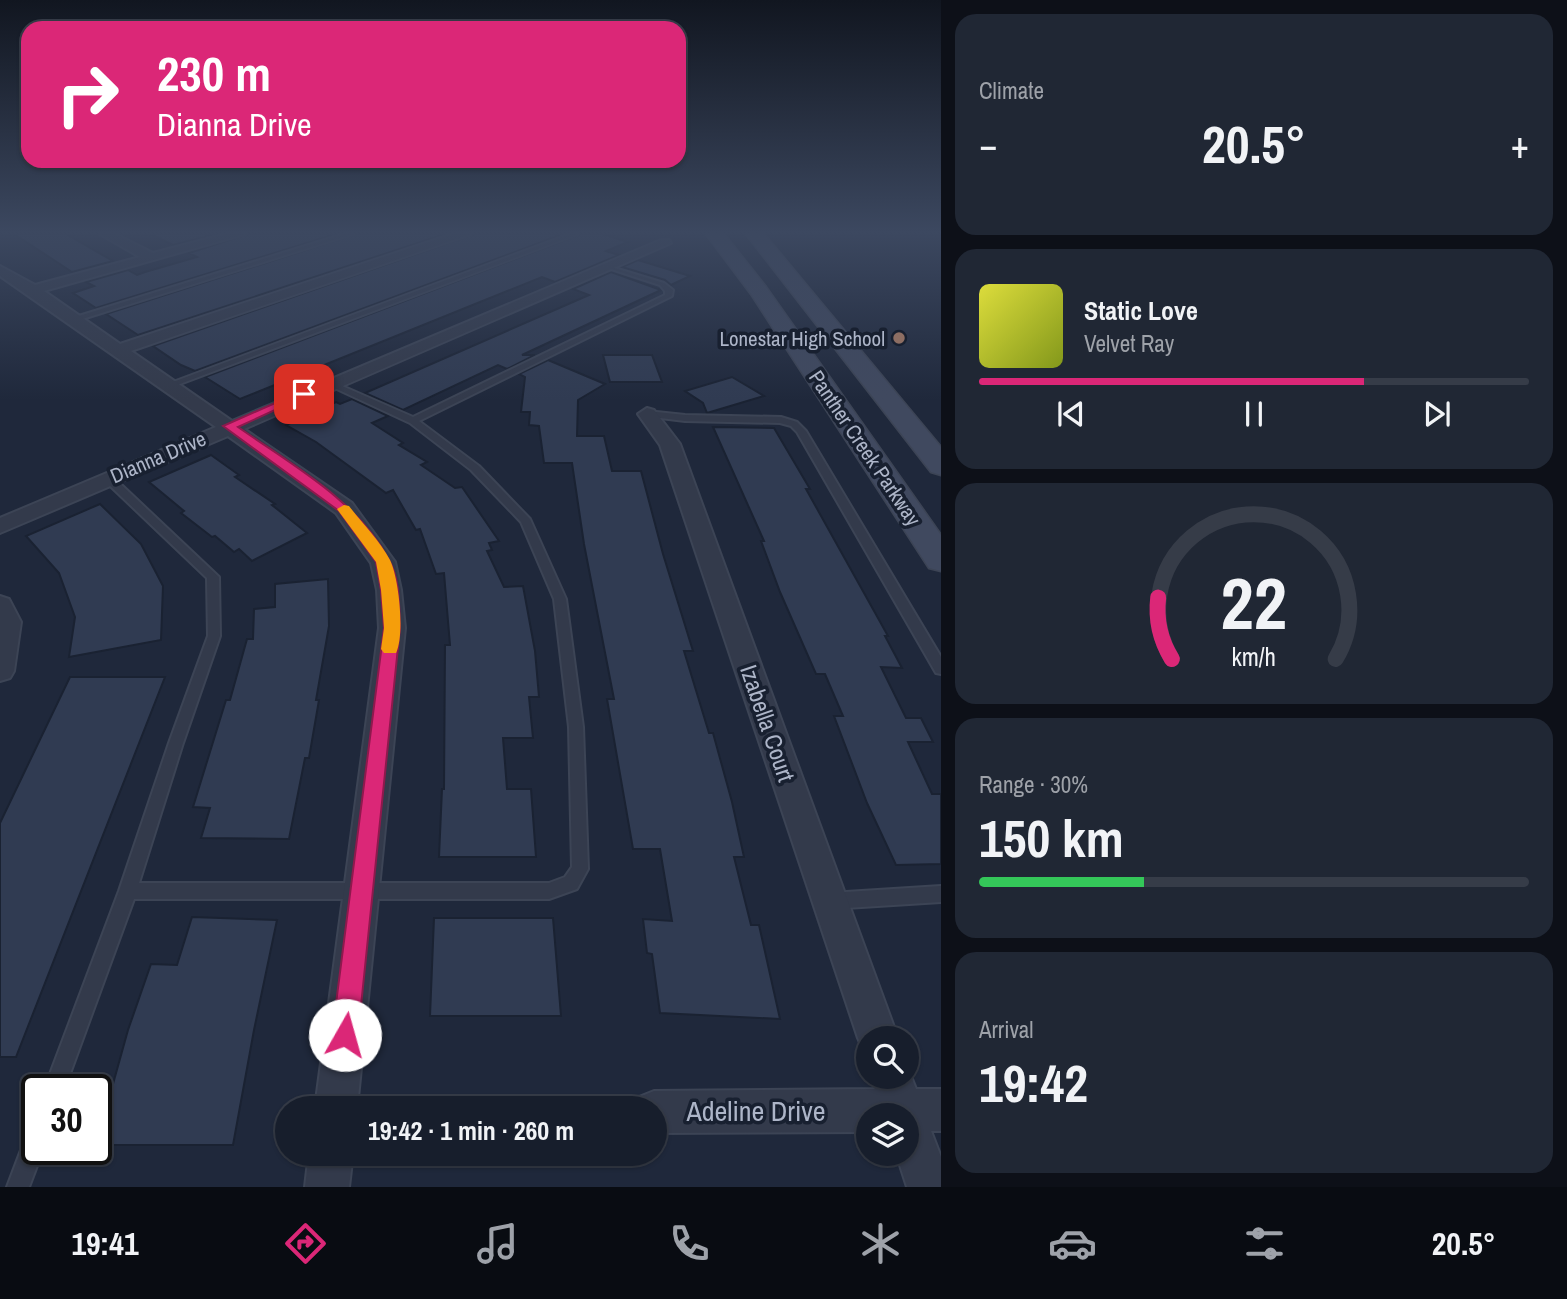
<!DOCTYPE html>
<html lang="en">
<head>
<meta charset="utf-8">
<style>
  body { margin:0; font-family:"Archivo Narrow",sans-serif; background:#202734; color:#f1f3f6; height:100vh; display:flex; flex-direction:column; font-size:26px; white-space:nowrap }
  * { box-sizing:border-box; margin:0 }
  p { font-size:23px; color:#9ea2a9 }
  .icon { flex:none; width:38px; height:38px; fill:none; stroke:currentColor; stroke-width:2; stroke-linecap:round; stroke-linejoin:round }
  .map { position:relative; flex:1; overflow:hidden }
  .sheet { display:flex; flex-direction:column; gap:14px; padding:14px; background:#0d1018; width:626px }
  .sheet>* { flex:none }
  .banner { position:absolute; left:21px; top:21px; width:665px; height:147px; border-radius:21px; box-shadow:0 2px 5px #0004,0 0 0 2px #363c48; background:#db2777; color:#fff; overflow:hidden }
  .buttons { position:absolute; left:856px; top:1026px; display:grid; gap:14px }
  .buttons a { display:grid; place-items:center; width:63px; height:63px; border-radius:50%; background:#171e2c; box-shadow:0 2px 5px #0004,0 0 0 2px #363c48; font-size:35px }
  .speed { position:absolute; left:21px; top:1074px; display:flex; gap:14px; font-size:35px; font-weight:700; text-align:center }
  .speed>* { display:grid; place-content:center; width:91px; height:91px; border-radius:50%; background:#171e2c; box-shadow:0 2px 5px #0004,0 0 0 2px #363c48; line-height:1 }
  .speed .limit { border:4px solid #111; border-radius:10px; background:#fff; color:#111 }
  .pin { position:absolute; display:grid; place-items:center; width:60px; height:60px; color:#fff; margin:-30px; border-radius:14px; box-shadow:0 4px 10px #0006 }
  .me { position:absolute; width:77px; margin:-38px; rotate:7deg; stroke-linejoin:round; filter:drop-shadow(0 0 5px #0008) }
  .turn { display:flex; align-items:center; gap:24px; height:147px; padding:0 21px; font-size:32px }
  .turn .icon { width:91px; height:91px; stroke-width:2.5 }
  .turn b { display:block; font-size:49px; line-height:60px }
  .big { font-size:52px; font-weight:800; line-height:1.1 }
  .sheet .card { flex:1; display:flex; flex-direction:column; justify-content:center; gap:10px; min-width:0; padding:0 24px; border-radius:21px; background:#202734 }
  .sheet .dial { align-items:center; gap:0 }
  .dial svg { height:182px; overflow:visible; fill:none; stroke:#363c48; stroke-width:7; stroke-linecap:round; text-anchor:middle }
  .dial text { fill:#f1f3f6; stroke:none }
  .song { display:flex; align-items:center; gap:21px }
  .cover { width:84px; height:84px; border-radius:10px; background:linear-gradient(135deg,hsl(60 70% 55%),hsl(70 70% 35%)) }
  .played { height:7px; border-radius:4px; background:linear-gradient(90deg,#db2777 70%,#363c48 70%) }
  .keys { display:flex; justify-content:space-around; direction:ltr }
  .heat { display:flex; justify-content:space-between; align-items:center; font-size:38px; direction:ltr }
  .charge { height:10px; border-radius:5px; background:linear-gradient(90deg,#34c759 30%,#363c48 0) }
  .trip { position:absolute; left:275px; top:1096px; width:392px; height:70px; border-radius:35px; background:#171e2c; box-shadow:0 2px 5px #0004,0 0 0 2px #363c48; font-weight:800; line-height:70px; text-align:center }
  .dock { display:flex; height:112px; justify-content:space-around; align-items:center; background:#090c12; color:#9ea2a9 }
  .dock .icon { width:49px; height:49px }
  .dock .active { color:#db2777 }
  .dock b { font-size:32px; color:#f1f3f6 }
  main { display:flex; flex:1; min-height:0 }
  .map>svg:first-child { display:block }
  .building { fill:#303b52; stroke:#1a2232; stroke-width:2 }
  .lines { fill:none; stroke-linecap:round; stroke-linejoin:round }
  .lane-casing { stroke:#3c4455; stroke-width:4 }
  .street-casing { stroke:#3c4455; stroke-width:4 }
  .secondary-casing { stroke:#3c4455; stroke-width:3 }
  .lane { fill:#333a4b; fill-rule:evenodd }
  .street { fill:#333a4b; fill-rule:evenodd }
  .secondary { fill:#40495f; fill-rule:evenodd }
  .route { fill:#db2777; stroke:#8e194d; stroke-width:2 }
  .slow { fill:#f59e0b }
  .education-dot { fill:#8d6e63; stroke:#182030; stroke-width:2.5 }
  .labels { text-anchor:middle; dominant-baseline:central; stroke-width:7; stroke-linejoin:round; paint-order:stroke }
  .far-poi-label { font-size:21px; fill:#adb5c8; stroke:#182030; text-anchor:end }
  .far-street-label { font-size:21px; fill:#adb5c8; stroke:#182030 }
  .street-label { font-size:24px; fill:#adb5c8; stroke:#182030 }
  .near-street-label { font-size:28px; fill:#adb5c8; stroke:#182030 }
</style>
</head>
<body>
<main>
<div class="map">
<svg width="941" height="1187" viewBox="0 0 941 1187">
  <rect width="100%" height="100%" fill="#1f283b"/>
  <g class="building">
    <polygon points="14,234 66,234 113,261 72,272"/>
    <polygon points="150,234 216,234 173,245"/>
    <polygon points="248,234 336,234 96,308 73,293 94,286 86,282 128,270 137,275 145,272 197,257 189,253"/>
    <polygon points="356,234 445,234 138,335 106,314"/>
    <polygon points="474,234 563,234 195,371 181,365 153,346"/>
    <polygon points="581,234 603,234 628,242 606,251 619,255 555,282 542,277 240,399 205,377"/>
    <polygon points="638,260 690,276 671,285 665,280 622,267"/>
    <polygon points="611,272 661,290 522,355 535,355 507,369 498,365 403,410 365,393 589,295 573,289"/>
    <polygon points="603,355 652,355 662,382 610,382"/>
    <polygon points="548,360 605,384 578,400 577,436 604,436 612,471 641,471 663,554 693,651 684,651 709,733 713,733 732,802 744,857 734,857 751,925 759,925 780,1019 660,1013 652,954 647,953 643,919 672,921 660,849 633,849 607,699 614,699 584,544 572,463 544,463 539,426 529,425 530,412 521,412 525,377 519,374"/>
    <polygon points="732,377 764,396 707,413 703,403 685,391"/>
    <polygon points="352,399 388,416 372,423 403,443 399,445 427,462 421,465 455,488 462,487 499,541 489,543 492,550 487,551 504,587 523,586 535,651 539,697 529,697 533,738 503,738 507,789 531,789 536,857 439,857 442,789 444,789 445,645 450,645 444,573 436,574 420,529 416,530 393,490 386,493 316,442 286,425 336,402 340,404"/>
    <polygon points="713,427 774,428 810,489 806,489 888,636 885,636 902,668 881,667 906,718 921,718 933,742 908,742 932,794 941,794 941,864 896,865 867,803 834,716 843,716 825,674 816,674 780,592 761,541 764,541"/>
    <polygon points="211,455 239,475 235,477 275,504 272,505 307,533 252,561 239,549 234,552 215,536 212,537 181,513 184,511 149,482"/>
    <polygon points="100,504 141,544 163,586 161,640 69,657 75,617 59,573 26,536"/>
    <polygon points="328,579 329,626 316,700 319,700 309,758 305,758 289,839 201,838 210,808 193,807 226,700 230,700 247,639 253,639 254,609 275,607 275,584"/>
    <polygon points="70,677 165,677 16,1057 0,1057 0,823"/>
    <polygon points="192,917 277,920 254,1030 233,1145 96,1145 128,1030 151,964 177,965"/>
    <polygon points="434,918 553,918 561,1016 430,1016"/>
  </g>
  <g class="lines">
    <g class="lane-casing">
      <g id="lane">
        <polygon points="344,234 353,234 76,321 69,319"/>
        <polygon points="570,234 578,234 172,387 165,385"/>
        <polygon points="608,266 664,283 673,290 672,296 419,421 479,466 530,519 566,599 583,727 588,869 577,889 549,899 134,899 64,1090 44,1090 119,891 169,743 208,636 207,578 104,480 104,476 112,476 219,577 220,636 183,743 139,883 549,883 565,877 572,867 569,727 554,599 521,522 471,470 410,423 326,384 333,382 413,417 665,295 665,291 660,285 608,268"/>
        <polygon points="647,411 685,415 781,417 797,422 806,431 941,657 941,674 936,673 797,432 791,426 780,423 685,421 644,416 644,412"/>
        <polygon points="941,886 941,902 830,909 824,907 821,901 824,895 830,893"/>
        <polygon points="37,1126 37,1150 43,1150 29,1187 7,1187 29,1129"/>
      </g>
    </g>
    <g class="street-casing">
      <g id="street">
        <polygon points="100,234 115,234 153,253 226,234 245,234 44,291 120,344 453,234 471,234 131,351 232,421 661,240 669,240 671,243 244,429 352,503 395,562 401,590 405,628 357,1108 315,1108 379,628 377,590 371,563 336,513 228,436 0,533 0,518 216,427 0,276 0,266 35,285 140,257"/>
        <polygon points="647,408 654,410 680,444 898,1038 868,1038 868,1054 864,1052 858,1038 660,445 638,414"/>
        <polygon points="0,596 9,599 21,622 14,671 10,678 0,681"/>
        <polygon points="906,1064 916,1089 941,1089 941,1131 931,1131 941,1157 941,1187 907,1187 896,1153 906,1153 906,1115 868,1115 868,1132 654,1133 654,1108 635,1108 639,1097 654,1091 875,1089 871,1076 906,1076"/>
        <polygon points="309,1153 353,1153 349,1187 305,1187"/>
      </g>
    </g>
    <g class="secondary-casing">
      <g id="secondary">
        <polygon points="706,234 724,234 766,287 941,535 941,571 929,568 751,294"/>
        <polygon points="746,234 764,234 941,447 941,475 931,472"/>
      </g>
    </g>
    <use href="#lane" class="lane"/>
    <use href="#street" class="street"/>
    <use href="#secondary" class="secondary"/>
  </g>
  <linearGradient id="sky" x2="0" y2="1"><stop stop-color="#111620"/><stop offset="0.58" stop-color="#3c4860"/><stop offset="1" stop-color="#3c4860" stop-opacity="0"/></linearGradient>
  <rect width="941" height="400" fill="url(#sky)"/>
  <path class="route" d="M300 392 310 394 238 427C292 465 357 500 389 560 400 579 399 607 400 628L358 1035 354 1044 345 1047 336 1044 332 1035 384 628 381 590 376 562 339 511 223 426Z"/>
  <path class="slow" d="M344 505 349 506C362 523 380 541 390 560 399 578 405 635 396 653H384L381 649 384 628 381 590 376 562 337 509Z"/>
  <circle class="education-dot" cx="899" cy="338" r="7"/>
  <g class="labels">
    <g class="far-poi-label">
      <text x="885" y="338">Lonestar High School</text>
    </g>
    <g class="far-street-label">
      <text transform="translate(865 448) rotate(56)">Panther Creek Parkway</text>
      <text transform="translate(158 457) rotate(-23)">Dianna Drive</text>
    </g>
    <g class="street-label">
      <text transform="translate(768 723) rotate(71)">Izabella Court</text>
    </g>
    <g class="near-street-label">
      <text x="756" y="1111">Adeline Drive</text>
    </g>
  </g>
</svg>
<div class="buttons">
<a><svg class="icon" aria-label="search" viewBox="0 0 24 24"><circle cx="10" cy="10" r="6"/><path d="M15 15l6 6"/></svg></a>
<a><svg class="icon" aria-label="layers" viewBox="0 0 24 24"><path d="M12 4l9 5-9 5-9-5zM3 14l9 5 9-5"/></svg></a>
</div>
<div class="speed"><div class="limit">30</div></div>
<div class="pin" style="left:304px;top:394px;background:#d93025"><svg class="icon" aria-label="arrive" viewBox="0 0 24 24"><path d="M6 21V4h12l-3 4 3 4H6"/></svg></div>
<svg class="me" style="left:345px;top:1035px" viewBox="-20 -20 40 40"><circle r="19" fill="#fff"/><path d="M0-13L10 11 0 6-10 11z" fill="#db2777"/></svg>
<div class="trip">19:42 · 1 min · 260 m</div>
<div class="banner">
<div class="turn"><svg class="icon" aria-label="right" viewBox="0 0 24 24"><path d="M7 20v-9h11M14 6l5 5-5 5"/></svg><div><b>230 m</b>Dianna Drive</div></div>
</div>
</div>
<section class="sheet">
<div class="card"><p>Climate</p>
<div class="heat"><a>−</a><b class="big">20.5°</b><a>+</a></div>
</div>
<div class="card">
<div class="song"><i class="cover"></i><div><b>Static Love</b><p>Velvet Ray</p></div></div>
<div class="played"></div>
<div class="keys"><svg class="icon" aria-label="previous" viewBox="0 0 24 24"><path d="M18 5L8 12l10 7zM5 5v14"/></svg><svg class="icon" aria-label="pause" viewBox="0 0 24 24"><path d="M8 5v14M16 5v14"/></svg><svg class="icon" aria-label="next" viewBox="0 0 24 24"><path d="M6 5l10 7-10 7zM19 5v14"/></svg></div>
</div>
<div class="card dial"><svg viewBox="0 0 100 80">
<path d="M14 69A42 42 0 1 1 86 69"/>
<path d="M14 69A42 42 0 0 1 8 42" stroke="#db2777"/>
<text x="50" y="56" font-size="32" font-weight="700">22</text>
<text x="50" y="72" font-size="11">km/h</text>
</svg></div>
<div class="card"><p>Range · 30%</p><b class="big">150 km</b><div class="charge"></div></div>
<div class="card"><p>Arrival</p><b class="big">19:42</b></div>
</section>
</main>
<nav class="dock">
<b>19:41</b>
<svg class="icon active" aria-label="directions" viewBox="0 0 24 24"><path d="M12 3l9 9-9 9-9-9zM9 14v-3h6M13 9l2 2-2 2"/></svg>
<svg class="icon" aria-label="music" viewBox="0 0 24 24"><path d="M9 18V5l10-2v13"/><circle cx="6" cy="18" r="3"/><circle cx="16" cy="16" r="3"/></svg>
<svg class="icon" aria-label="phone" viewBox="0 0 24 24"><path d="M5 4h4l2 5-3 2q2 4 5 5l2-3 5 2v4C11 20 4 13 5 4z"/></svg>
<svg class="icon" aria-label="climate" viewBox="0 0 24 24"><path d="M12 3v18M4 7l16 10M4 17L20 7"/></svg>
<svg class="icon" aria-label="car" viewBox="0 0 24 24"><path d="M5 17H2v-5l4-1 3-4h7l3 4 3 1v5h-3M9 17h6M6 11h13"/><circle cx="7" cy="17" r="2"/><circle cx="17" cy="17" r="2"/></svg>
<svg class="icon" aria-label="filters" viewBox="0 0 24 24"><path d="M4 7h16M4 17h16"/><circle cx="9" cy="7" r="2"/><circle cx="15" cy="17" r="2"/></svg>
<b>20.5°</b>
</nav>
</body>
</html>
